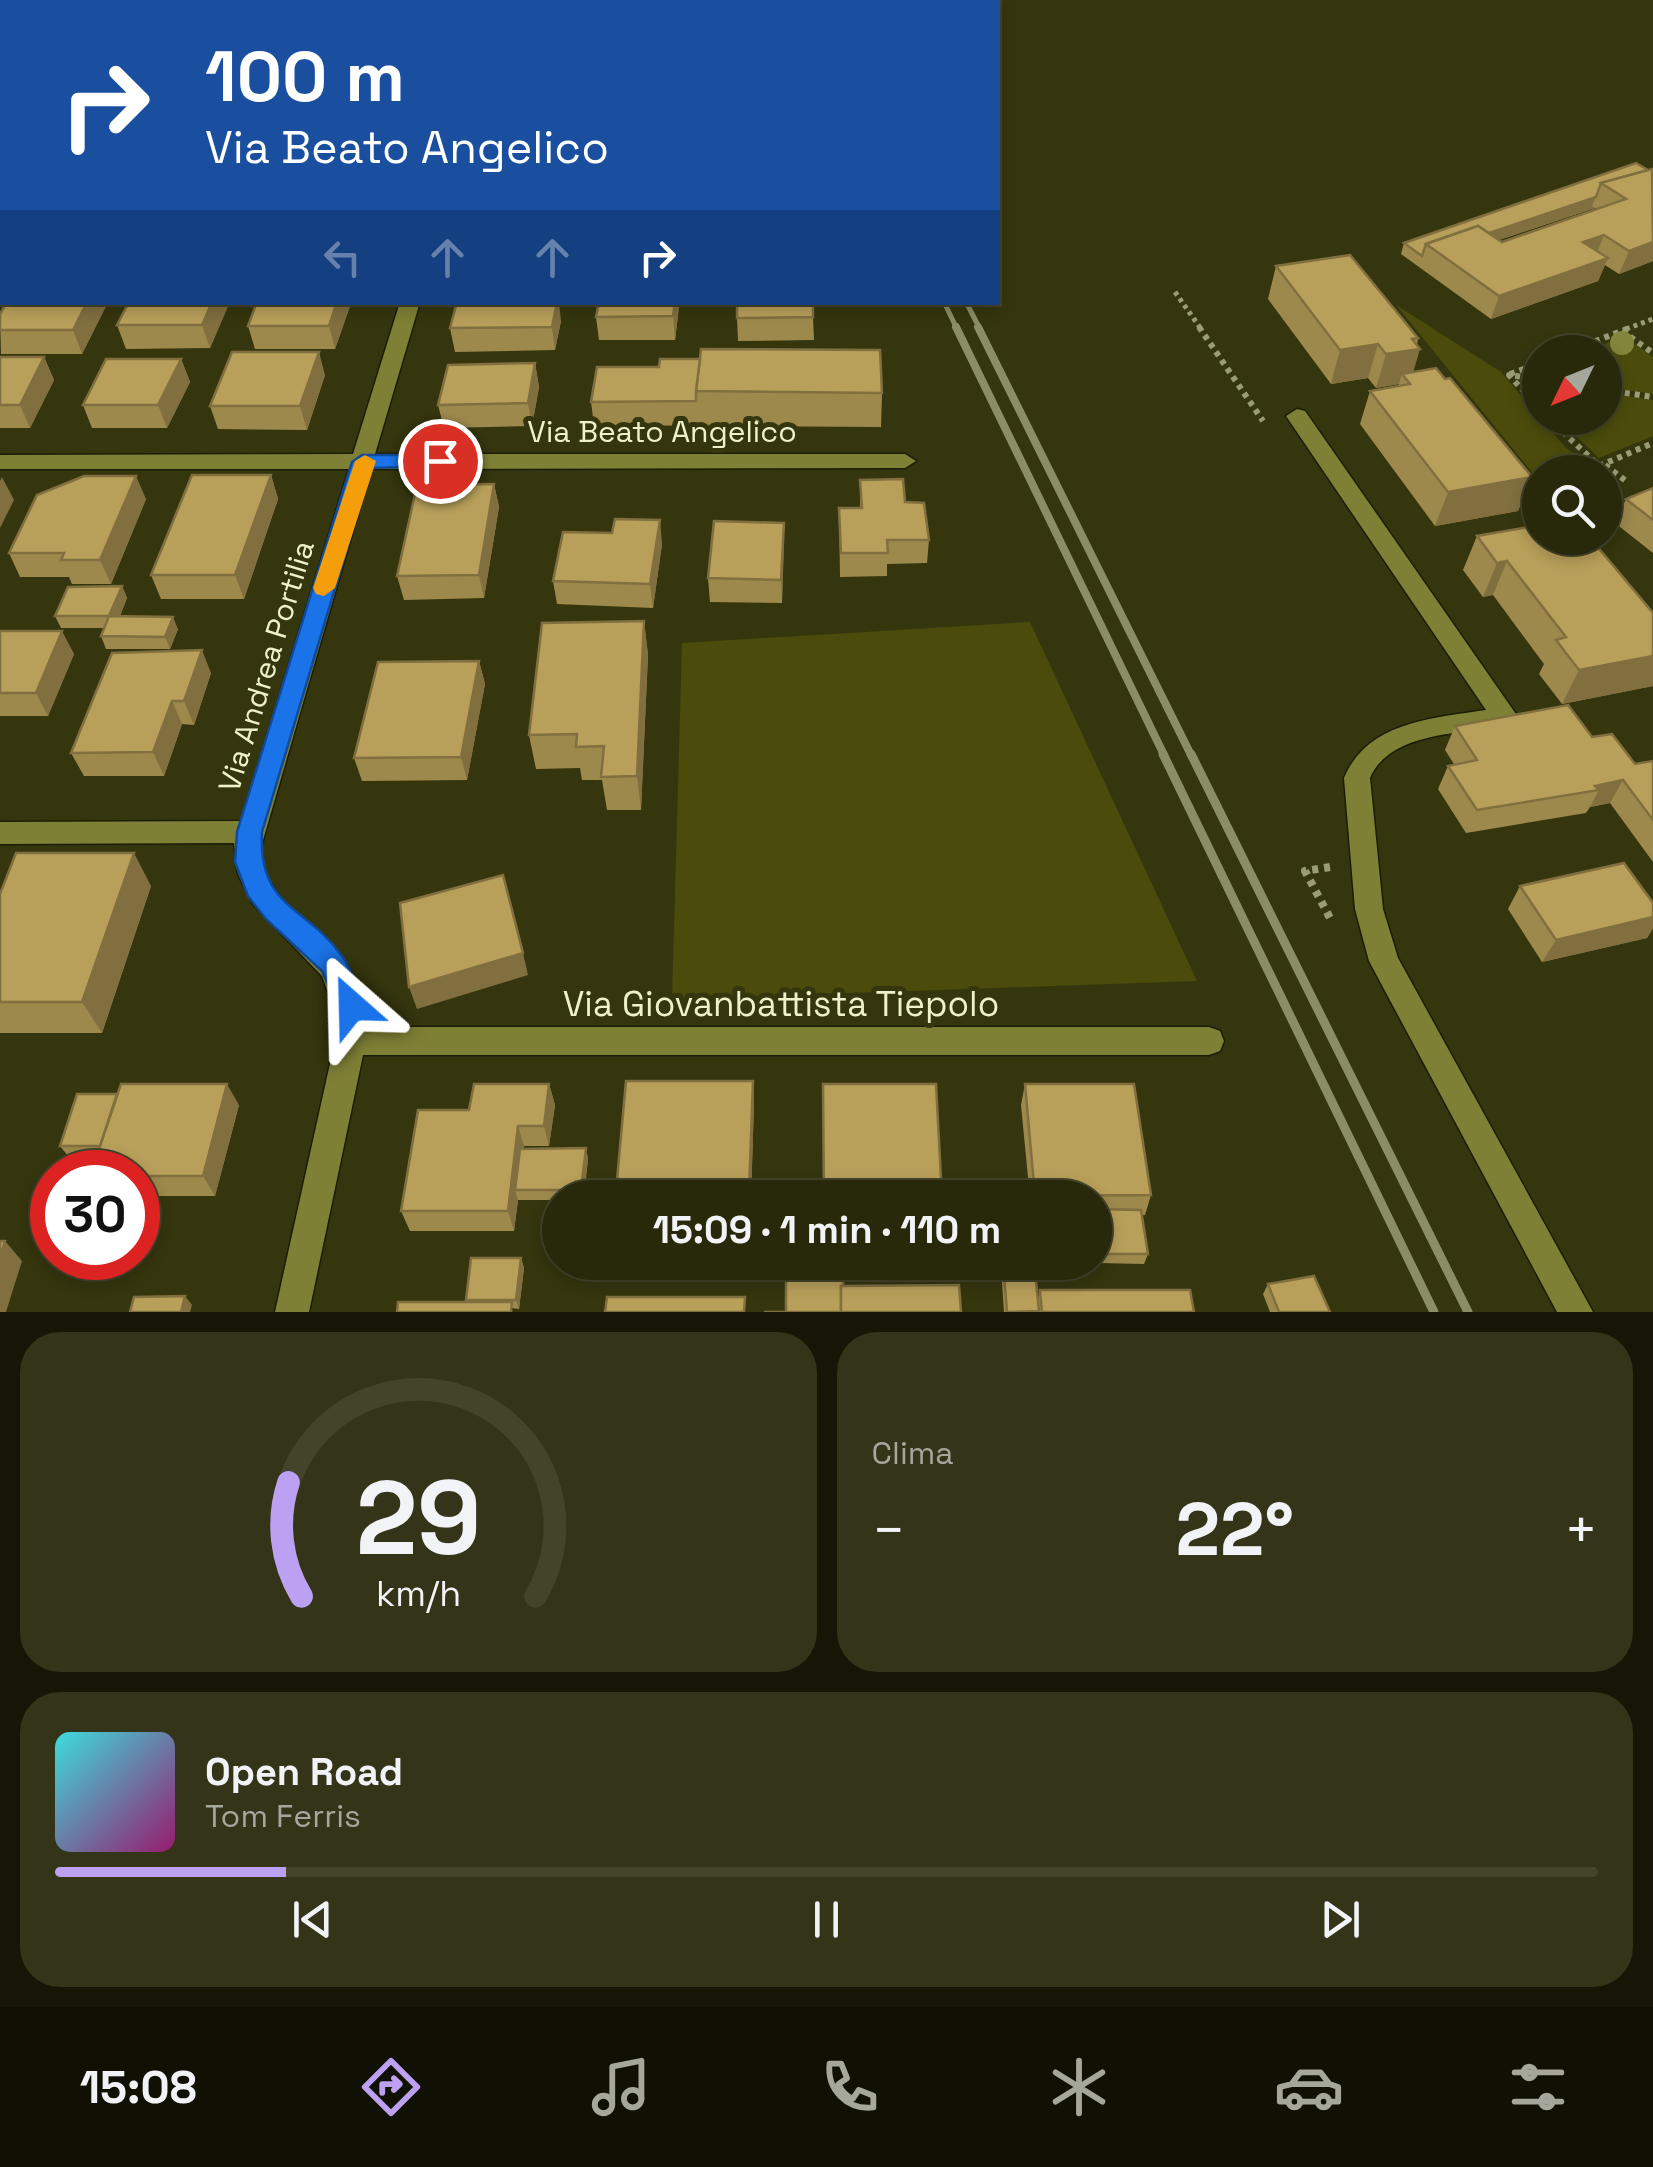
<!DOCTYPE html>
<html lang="it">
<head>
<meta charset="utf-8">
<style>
  body { margin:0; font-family:"Space Grotesk",sans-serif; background:#343418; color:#f1f3f6; height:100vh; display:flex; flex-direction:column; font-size:38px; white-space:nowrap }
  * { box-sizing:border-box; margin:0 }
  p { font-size:32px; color:#a5a69c }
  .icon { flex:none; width:55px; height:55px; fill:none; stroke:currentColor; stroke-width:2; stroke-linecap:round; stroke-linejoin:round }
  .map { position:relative; height:1312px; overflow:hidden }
  .details { display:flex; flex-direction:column; gap:20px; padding:20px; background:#161606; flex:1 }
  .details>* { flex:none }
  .top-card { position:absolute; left:0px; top:0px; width:1000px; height:305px; box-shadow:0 5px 15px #0003,0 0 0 2px #44442b; background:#1a4fa0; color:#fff; overflow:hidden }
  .needle { width:65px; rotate:227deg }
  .fabs { position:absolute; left:1522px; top:335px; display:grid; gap:20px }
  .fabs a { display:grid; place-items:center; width:100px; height:100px; border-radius:50%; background:#28280a; box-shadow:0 5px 15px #0003,0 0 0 2px #44442b; font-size:50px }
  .speed { position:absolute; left:30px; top:1150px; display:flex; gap:20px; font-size:50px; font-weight:700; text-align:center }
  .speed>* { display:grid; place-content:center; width:130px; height:130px; border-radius:50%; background:#28280a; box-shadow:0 5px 15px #0003,0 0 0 2px #44442b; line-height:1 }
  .speed .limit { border:15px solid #d22; background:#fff; color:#111 }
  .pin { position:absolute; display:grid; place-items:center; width:85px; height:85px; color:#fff; margin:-42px; border:5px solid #fff; border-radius:50%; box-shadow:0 2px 10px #0007 }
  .me { position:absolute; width:110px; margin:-55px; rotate:335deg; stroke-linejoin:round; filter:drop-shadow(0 0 8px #0008) }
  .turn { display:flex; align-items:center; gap:35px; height:210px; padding:0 40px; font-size:45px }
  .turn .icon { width:130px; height:130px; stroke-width:2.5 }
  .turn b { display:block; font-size:70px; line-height:85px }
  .lanes { display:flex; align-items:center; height:95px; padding:0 40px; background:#0003; justify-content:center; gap:50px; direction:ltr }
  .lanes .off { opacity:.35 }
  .big { font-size:75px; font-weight:600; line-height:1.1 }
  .details .tile { flex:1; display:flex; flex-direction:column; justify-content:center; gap:15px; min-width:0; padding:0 35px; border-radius:40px; background:#343418 }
  .details .dial { align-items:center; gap:0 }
  .dial svg { height:260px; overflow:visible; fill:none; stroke:#44442b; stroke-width:7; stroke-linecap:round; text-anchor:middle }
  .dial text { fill:#f1f3f6; stroke:none }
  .song { display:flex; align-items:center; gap:30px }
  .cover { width:120px; height:120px; border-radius:15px; background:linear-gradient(135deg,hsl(180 70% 55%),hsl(320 70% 35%)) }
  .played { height:10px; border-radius:5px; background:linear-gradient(90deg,#bca0f2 15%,#44442b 15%) }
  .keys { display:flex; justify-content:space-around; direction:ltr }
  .heat { display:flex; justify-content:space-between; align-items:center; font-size:55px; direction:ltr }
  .details .tiles { flex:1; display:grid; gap:20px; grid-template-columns:1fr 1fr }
  .tile:last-child { grid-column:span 2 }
  .trip { position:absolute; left:542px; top:1180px; width:570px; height:100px; border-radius:50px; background:#28280a; box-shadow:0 5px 15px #0003,0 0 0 2px #44442b; font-weight:600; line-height:100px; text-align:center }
  .dock { display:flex; height:160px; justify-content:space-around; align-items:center; background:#101004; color:#a5a69c }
  .dock .icon { width:70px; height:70px }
  .dock .current { color:#bca0f2 }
  .dock b { font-size:45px; color:#f1f3f6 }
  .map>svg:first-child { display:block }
  .green { fill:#4b4c0b }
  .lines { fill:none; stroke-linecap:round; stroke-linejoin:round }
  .minor-casing { stroke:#1c1d06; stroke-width:3 }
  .path-far2 { stroke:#9a9c75; stroke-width:5; stroke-dasharray:4 4; stroke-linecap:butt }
  .path-far1 { stroke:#9a9c75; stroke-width:6; stroke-dasharray:5 5; stroke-linecap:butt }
  .path { stroke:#9a9c75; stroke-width:8; stroke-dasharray:6 6; stroke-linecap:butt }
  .minor { fill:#7e8035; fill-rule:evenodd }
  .rail-far2 { stroke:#8b8d66; stroke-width:5 }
  .rail-far1 { stroke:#8b8d66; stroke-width:8 }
  .rail { stroke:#8b8d66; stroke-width:9 }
  .tree { fill:#83853c }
  .wall { fill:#9e894d; fill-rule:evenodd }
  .shaded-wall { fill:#816f3f }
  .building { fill:#b89f5a; stroke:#816f3f; stroke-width:2.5 }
  .route { fill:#1a73e8; stroke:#114b97; stroke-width:2.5 }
  .slow { fill:#f59e0b }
  .labels { text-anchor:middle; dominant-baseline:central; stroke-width:10; stroke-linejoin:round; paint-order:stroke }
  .street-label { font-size:30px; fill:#eff1cc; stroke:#35360e }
  .near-street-label { font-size:35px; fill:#eff1cc; stroke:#35360e }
</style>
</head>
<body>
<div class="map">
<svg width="1653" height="1312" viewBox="0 0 1653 1312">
  <rect width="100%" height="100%" fill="#35360e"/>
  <g class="green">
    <polygon points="1396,305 1501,372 1566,448 1598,472 1540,472 1540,482"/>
    <polygon points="1624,337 1653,357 1653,394 1605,387 1605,352 1583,352"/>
    <polygon points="1605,393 1653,400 1653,436 1599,458 1557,418 1605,418"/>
    <polygon points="1030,622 1197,981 672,999 682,643"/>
  </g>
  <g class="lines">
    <g class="minor-casing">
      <g id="minor">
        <rect x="0" y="83" width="2" height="10"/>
        <path d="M400 302H420L375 454H905L916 461 905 468 371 469 261 847C263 860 264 874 272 885 303 935 368 960 368 1027H1209L1220 1031 1224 1041 1220 1051 1209 1055H363L309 1312H275L339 1023 322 976 253 904 238 874 234 843 0 844V822L241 821 349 469H0V455L353 454Z"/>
        <path d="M1297 409 1305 411 1518 717 1514 724 1505 727C1463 733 1389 732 1370 778L1383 909 1398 958 1593 1312H1557L1369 961 1355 909 1344 778C1367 722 1432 718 1486 710L1286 416Z"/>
      </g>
    </g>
    <g class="path-far2">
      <polyline points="1175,292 1201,329"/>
      <polyline points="1626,329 1653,319"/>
    </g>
    <g class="path-far1">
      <polyline points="1199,327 1263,421"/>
      <polyline points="1622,331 1653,353"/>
      <polyline points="1567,352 1632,327"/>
      <polyline points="1510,374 1540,363"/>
      <polyline points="1540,379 1509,375 1540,409"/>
      <polyline points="1605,390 1653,397"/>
      <polyline points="1548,418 1599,466 1653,443"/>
      <polyline points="1605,465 1626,481"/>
    </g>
    <polyline class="path" points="1330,867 1305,871 1330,918"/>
    <use href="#minor" class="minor"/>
    <g class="rail-far2">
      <polyline points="944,302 957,329"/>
      <polyline points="966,302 980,329"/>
    </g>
    <g class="rail-far1">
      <polyline points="956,327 1165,757"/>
      <polyline points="978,327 1192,757"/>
    </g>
    <g class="rail">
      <polyline points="1163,754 1434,1312"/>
      <polyline points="1191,754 1468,1312"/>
    </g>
  </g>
  <circle class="tree" cx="1622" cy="343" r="12"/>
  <g class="wall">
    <polygon points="506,0 634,0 635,2 507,2"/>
    <path d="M1636 163 1653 261 1619 274 1605 265 1598 281 1491 319 1401 254 1404 243ZM1595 208 1597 209 1502 242 1499 240Z"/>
    <polygon points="1276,266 1418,338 1413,372 1445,379 1532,477 1518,511 1435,526 1360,424 1370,391 1398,386 1399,384 1376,388 1368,378 1331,384 1268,299"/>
    <polygon points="7,302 108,302 82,354 1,354 0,314"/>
    <polygon points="257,302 349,302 350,306 335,349 255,349 248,326"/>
    <polygon points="228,306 210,348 126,349 117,325"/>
    <polygon points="679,307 675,340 599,340 596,317"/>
    <polygon points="813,317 814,340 738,341 737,318"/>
    <polygon points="561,321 555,350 455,352 450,328"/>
    <polygon points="0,357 44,357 54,380 30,428 0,428"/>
    <polygon points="181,359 190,382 167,428 92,428 83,405"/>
    <polygon points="535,363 539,387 532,426 444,428 438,405"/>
    <polygon points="597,367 882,393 881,427 594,425 591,402"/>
    <polygon points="325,375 307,430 218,429 210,406"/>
    <polygon points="271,475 278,499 244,599 161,599 151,575"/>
    <polygon points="860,480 905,502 929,540 927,563 887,564 887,576 840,577 839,508 860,508"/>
    <polygon points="494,484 499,507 484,598 404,600 397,576"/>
    <polygon points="1653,488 1653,553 1615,523 1626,499"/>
    <polygon points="146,499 111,584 72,584 69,577 20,577 9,553"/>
    <polygon points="784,523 782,603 710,602 708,578"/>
    <polygon points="1477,536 1653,613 1653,686 1562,704 1539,674 1544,664 1493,595 1483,597 1463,570"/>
    <polygon points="662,544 653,608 557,604 553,581"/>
    <polygon points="122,586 127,598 120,616 178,629 170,649 106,649 101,636 104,628 61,628 55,616"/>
    <polygon points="644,621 648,655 641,810 607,810 602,780 582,780 580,768 536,769 529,735"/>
    <polygon points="0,631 74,654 48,716 0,716"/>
    <polygon points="479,661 485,684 467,780 362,781 354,758"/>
    <polygon points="211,673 194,725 182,724 164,776 84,776 71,753"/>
    <polygon points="1455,726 1592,737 1635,764 1653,761 1653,862 1610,803 1590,807 1586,813 1466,833 1438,789 1448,766 1454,764 1445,750"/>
    <polygon points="151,886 102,1033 0,1033 0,894"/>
    <polygon points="1520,886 1653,903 1653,928 1647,938 1542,962 1508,909"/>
    <polygon points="753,1081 754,1102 751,1198 617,1198 616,1191"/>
    <polygon points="549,1084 555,1105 549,1146 524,1146 524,1149 586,1148 588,1159 584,1198 560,1198 560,1200 518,1200 514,1231 410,1231 401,1211 469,1110"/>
    <polygon points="1025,1084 1151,1195 1145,1215 1142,1215 1148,1254 1144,1264 1098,1263 1095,1239 1095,1198 1030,1198 1021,1105"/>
    <polygon points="239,1105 215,1196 138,1196 138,1172 97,1157 68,1156 60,1146"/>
    <polygon points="521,1258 524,1268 519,1309 466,1302 466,1300"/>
    <polygon points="1002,1262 1034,1262 1038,1299 1040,1290 1194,1312 1004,1312 1001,1268"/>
    <polygon points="1268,1284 1330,1312 1270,1312 1263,1294"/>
  </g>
  <g class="shaded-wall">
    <polygon points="0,0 28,0 29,2 2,2 2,21 0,21"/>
    <polygon points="57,0 117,0 118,2 44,2"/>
    <polygon points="566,0 584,0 584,2 559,2"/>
    <polygon points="607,0 634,0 635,2 599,2"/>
    <polygon points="1596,197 1592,206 1595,208 1445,258 1435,251"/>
    <polygon points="2,212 2,248 0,249 0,213"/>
    <polygon points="1604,235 1595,258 1583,242"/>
    <polygon points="1653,242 1653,261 1619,274 1629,251"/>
    <polygon points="1608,258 1598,281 1491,319 1499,296"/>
    <polygon points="87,302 108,302 82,354 73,330"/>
    <polygon points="212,302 227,302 228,306 210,348 202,325"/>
    <polygon points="337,302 349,302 350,306 335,349 329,326"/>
    <polygon points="557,302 559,302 561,321 555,350 552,327"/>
    <polygon points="675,302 679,302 679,307 675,340 673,316"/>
    <polygon points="1378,344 1368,378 1331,384 1340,350"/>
    <polygon points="1420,349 1410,383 1402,374 1399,384 1376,388 1386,354"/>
    <polygon points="319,352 325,375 307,430 300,406"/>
    <polygon points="44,357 54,380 30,428 20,405"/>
    <polygon points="181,359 190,382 167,428 158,405"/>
    <polygon points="535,363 539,387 532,426 528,403"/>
    <polygon points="271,475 278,499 244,599 235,575"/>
    <polygon points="136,476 146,499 111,584 100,560"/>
    <polygon points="2,477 14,500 0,528 0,481"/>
    <polygon points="1532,477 1518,511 1435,526 1448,492"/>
    <polygon points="494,484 499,507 484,598 479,575"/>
    <polygon points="660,520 662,544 653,608 650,584"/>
    <polygon points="784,523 784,547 782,603 781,580"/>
    <polygon points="1507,561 1493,595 1483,597 1497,563"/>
    <polygon points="122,586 127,598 115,628 109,616"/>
    <polygon points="173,617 178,629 170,649 165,637"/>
    <polygon points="644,621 648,655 641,810 637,776"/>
    <polygon points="62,631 74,654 48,716 36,693"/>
    <polygon points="202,650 211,673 194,725 184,701"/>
    <polygon points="1653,656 1653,686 1562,704 1579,670"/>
    <polygon points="479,661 485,684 467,780 461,757"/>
    <polygon points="172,701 182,724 164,776 153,752"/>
    <polygon points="1623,780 1610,803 1590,807 1599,790 1595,786"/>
    <polygon points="134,853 151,886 102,1033 82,1002"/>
    <polygon points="1653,917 1653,928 1647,938 1542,962 1556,940"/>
    <polygon points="523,953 528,975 417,1009 409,987"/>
    <polygon points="753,1081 754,1102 751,1198 749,1198"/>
    <polygon points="227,1084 239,1105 215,1196 203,1176"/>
    <polygon points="549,1084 555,1105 549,1146 544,1126"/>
    <polygon points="518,1126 524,1146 519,1190 515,1190 518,1200 514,1231 508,1211"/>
    <polygon points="586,1148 588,1159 583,1198 581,1190"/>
    <polygon points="5,1241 22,1261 6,1312 0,1312 0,1258"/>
    <polygon points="521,1258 524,1268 519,1309 516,1300"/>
    <polygon points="185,1296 192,1305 190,1312 181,1312"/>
  </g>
  <g class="building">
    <polygon points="30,0 57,0 44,2 31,2"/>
    <polygon points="462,0 501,0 503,2 451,2"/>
    <polygon points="530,0 570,0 559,2 532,2"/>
    <polygon points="1636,163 1648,170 1601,183 1596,197 1489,233 1478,226 1426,244 1422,256 1404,243"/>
    <polygon points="1652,169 1653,242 1629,251 1604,235 1583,242 1608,258 1499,296 1426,244 1478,226 1502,242 1626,199 1601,183"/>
    <polygon points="2,173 2,212 0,213 0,174"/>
    <polygon points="1350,255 1418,338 1412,339 1420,349 1386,354 1378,344 1340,350 1276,266"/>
    <polygon points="7,302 87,302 73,330 0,330 0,314"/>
    <polygon points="129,302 212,302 202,325 117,325"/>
    <polygon points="257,302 337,302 329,326 248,326"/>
    <polygon points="457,302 557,302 552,327 450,328"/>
    <polygon points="599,302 675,302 673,316 596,317"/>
    <polygon points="737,302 813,302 813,317 737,318"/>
    <polygon points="701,349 880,350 882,393 696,391"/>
    <polygon points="232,352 319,352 300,406 210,406"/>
    <polygon points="0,357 44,357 20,405 0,405"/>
    <polygon points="106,359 181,359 158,405 83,405"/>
    <polygon points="660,359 700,359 696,391 696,401 591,402 597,367 659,367"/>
    <polygon points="535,363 528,403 438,405 448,365"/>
    <polygon points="1436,368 1445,379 1450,378 1532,477 1448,492 1370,391 1410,384 1402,374"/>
    <polygon points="192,475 271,475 235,575 151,575"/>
    <polygon points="84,476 136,476 100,560 61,560 64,553 9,553 37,495"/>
    <polygon points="903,479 905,502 924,503 929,540 887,540 888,553 841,553 839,508 862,508 860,480"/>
    <polygon points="494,484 479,575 397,576 417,485"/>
    <polygon points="1653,488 1653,520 1626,499"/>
    <polygon points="615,519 660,520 650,584 553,581 563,532 612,533"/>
    <polygon points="714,521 784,523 781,580 708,578"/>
    <polygon points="1540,525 1540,538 1590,538 1653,613 1653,656 1579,670 1556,640 1566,637 1507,561 1497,563 1477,536"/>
    <polygon points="122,586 109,616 55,616 68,587"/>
    <polygon points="109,616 173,617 165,637 101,636"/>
    <polygon points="644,621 637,776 601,777 604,746 576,747 577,734 529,735 542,623"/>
    <polygon points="0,631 62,631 36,693 0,693"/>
    <polygon points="202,650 184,701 172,701 153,752 71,753 112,653"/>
    <polygon points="479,661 461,757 354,758 378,662"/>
    <polygon points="1568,705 1592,737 1612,734 1635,764 1653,761 1653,820 1623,780 1595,786 1599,790 1477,810 1448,766 1477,760 1455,726"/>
    <polygon points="16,853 134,853 82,1002 0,1002 0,894"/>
    <polygon points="1624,863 1653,903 1653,917 1556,940 1520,886"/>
    <polygon points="503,875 523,953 409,987 400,903"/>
    <polygon points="626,1081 753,1081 749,1192 616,1191"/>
    <polygon points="121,1084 227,1084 203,1176 138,1176 138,1172 91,1172"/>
    <polygon points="474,1084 549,1084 544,1126 518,1126 508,1211 401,1211 418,1110 469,1110"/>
    <polygon points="823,1084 936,1084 942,1198 824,1198"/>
    <polygon points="1025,1084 1134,1084 1151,1195 1035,1196"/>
    <polygon points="77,1094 117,1094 100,1146 60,1146"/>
    <polygon points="586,1148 581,1190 515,1190 520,1149"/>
    <polygon points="1095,1209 1141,1210 1148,1254 1101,1254"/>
    <polygon points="0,1241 5,1241 0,1258"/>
    <polygon points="471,1258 521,1258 516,1300 466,1300"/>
    <polygon points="786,1262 844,1262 843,1286 841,1286 841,1312 764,1312 786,1312"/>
    <polygon points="1003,1262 1034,1262 1039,1311 1007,1312"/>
    <polygon points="1314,1276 1330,1312 1279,1312 1268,1284"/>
    <polygon points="959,1285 961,1312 841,1312 841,1286"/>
    <polygon points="1040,1290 1190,1290 1194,1312 1042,1312"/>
    <polygon points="185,1296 181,1312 130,1312 134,1297"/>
    <polygon points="607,1297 745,1297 744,1312 605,1312"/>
    <polygon points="398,1302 512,1302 511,1312 397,1312"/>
  </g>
  <path class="route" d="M440 455 447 457V466L371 468 262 832C258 909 306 905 342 956 352 970 358 990 365 1006L361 1015 352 1018 342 1015 322 971 266 919 248 896 235 862 237 832 352 462 362 455Z"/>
  <polygon class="slow" points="365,455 376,461 335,588 324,596 316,594 313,588 355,461"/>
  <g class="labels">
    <g class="street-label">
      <text x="662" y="431">Via Beato Angelico</text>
      <text transform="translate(266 666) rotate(-73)">Via Andrea Portilia</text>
    </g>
    <g class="near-street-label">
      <text x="781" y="1004">Via Giovanbattista Tiepolo</text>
    </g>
  </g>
</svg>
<div class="fabs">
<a><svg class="needle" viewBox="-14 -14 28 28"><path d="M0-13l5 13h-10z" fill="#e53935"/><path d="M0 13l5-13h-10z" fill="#a5a69c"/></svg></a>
<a><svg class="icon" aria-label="search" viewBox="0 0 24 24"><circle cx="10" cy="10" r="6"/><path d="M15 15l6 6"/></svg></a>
</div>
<div class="speed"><div class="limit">30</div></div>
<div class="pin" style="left:440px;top:461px;background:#d93025"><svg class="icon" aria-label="arrive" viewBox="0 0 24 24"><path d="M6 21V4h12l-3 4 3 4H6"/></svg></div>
<svg class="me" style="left:352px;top:1006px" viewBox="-20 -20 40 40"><path d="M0-17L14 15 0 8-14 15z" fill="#1a73e8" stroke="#fff" stroke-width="4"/></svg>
<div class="trip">15:09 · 1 min · 110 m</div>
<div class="top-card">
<div class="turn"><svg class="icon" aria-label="right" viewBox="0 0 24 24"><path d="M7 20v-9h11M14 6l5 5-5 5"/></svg><div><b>100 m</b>Via Beato Angelico</div></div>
<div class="lanes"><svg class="icon off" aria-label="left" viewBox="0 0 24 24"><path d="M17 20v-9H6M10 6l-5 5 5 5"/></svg><svg class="icon off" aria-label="ahead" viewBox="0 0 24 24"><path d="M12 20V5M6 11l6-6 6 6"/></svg><svg class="icon off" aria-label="ahead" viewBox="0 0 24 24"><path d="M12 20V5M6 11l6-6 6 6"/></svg><svg class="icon" aria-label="right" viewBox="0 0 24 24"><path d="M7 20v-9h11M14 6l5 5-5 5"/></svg></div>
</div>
</div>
<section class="details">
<div class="tiles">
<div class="tile dial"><svg viewBox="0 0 100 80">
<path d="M14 69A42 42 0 1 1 86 69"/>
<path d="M14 69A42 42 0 0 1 10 34" stroke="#bca0f2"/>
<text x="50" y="56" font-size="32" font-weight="700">29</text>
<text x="50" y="72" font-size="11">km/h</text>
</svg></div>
<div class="tile"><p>Clima</p>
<div class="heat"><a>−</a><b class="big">22°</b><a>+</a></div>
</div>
<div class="tile">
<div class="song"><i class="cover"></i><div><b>Open Road</b><p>Tom Ferris</p></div></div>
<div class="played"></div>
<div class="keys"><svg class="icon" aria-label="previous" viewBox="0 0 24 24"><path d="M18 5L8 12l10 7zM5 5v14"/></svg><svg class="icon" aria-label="pause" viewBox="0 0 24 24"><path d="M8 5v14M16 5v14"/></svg><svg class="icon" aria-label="next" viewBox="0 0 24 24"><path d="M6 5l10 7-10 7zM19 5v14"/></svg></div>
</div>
</div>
</section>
<nav class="dock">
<b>15:08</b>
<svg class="icon current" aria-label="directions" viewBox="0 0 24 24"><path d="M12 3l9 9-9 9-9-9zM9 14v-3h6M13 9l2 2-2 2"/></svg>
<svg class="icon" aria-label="music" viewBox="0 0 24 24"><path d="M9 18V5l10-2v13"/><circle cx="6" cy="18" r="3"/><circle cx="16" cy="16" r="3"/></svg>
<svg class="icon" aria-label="phone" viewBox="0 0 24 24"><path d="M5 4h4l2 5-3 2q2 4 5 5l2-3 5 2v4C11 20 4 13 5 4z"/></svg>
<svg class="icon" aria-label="climate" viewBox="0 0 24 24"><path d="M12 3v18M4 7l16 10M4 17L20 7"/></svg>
<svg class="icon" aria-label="car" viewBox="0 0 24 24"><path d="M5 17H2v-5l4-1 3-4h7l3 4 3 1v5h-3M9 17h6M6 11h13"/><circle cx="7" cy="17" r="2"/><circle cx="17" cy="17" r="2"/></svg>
<svg class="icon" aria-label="filters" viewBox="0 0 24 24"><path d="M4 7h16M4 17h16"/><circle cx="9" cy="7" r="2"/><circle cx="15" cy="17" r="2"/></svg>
</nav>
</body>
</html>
